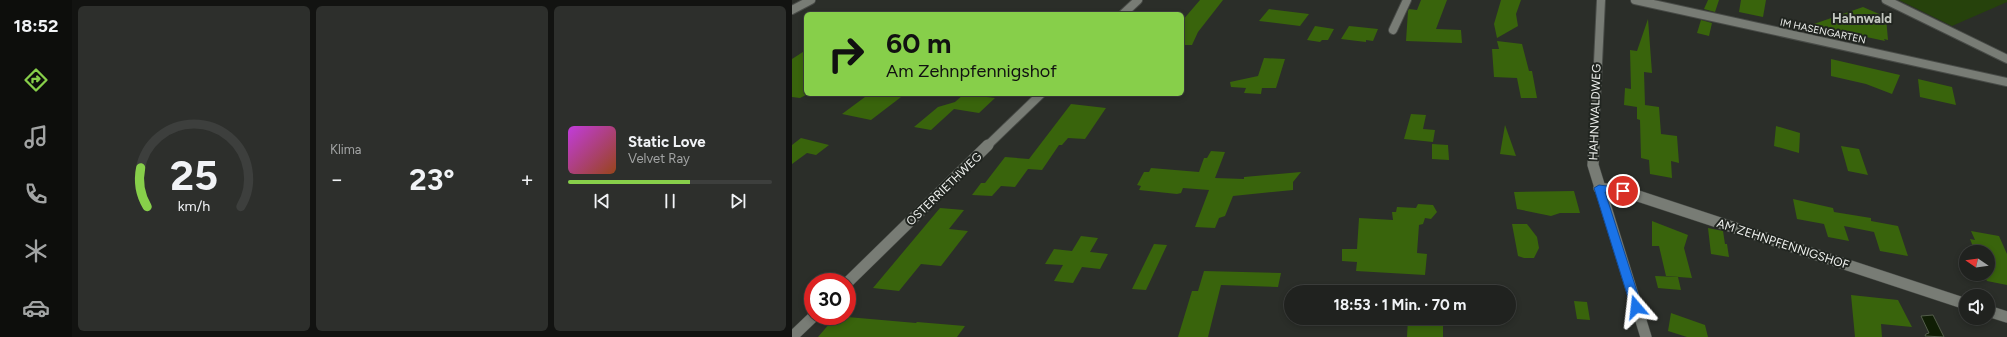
<!DOCTYPE html>
<html lang="de">
<head>
<meta charset="utf-8">
<style>
  body { margin:0; font-family:Figtree,sans-serif; background:#2d2f2c; color:#f1f3f6; height:100vh; display:flex; flex-direction:column; font-size:15px; white-space:nowrap }
  * { box-sizing:border-box; margin:0 }
  p { font-size:13px; color:#a2a4a4 }
  .icon { flex:none; width:22px; height:22px; fill:none; stroke:currentColor; stroke-width:2; stroke-linecap:round; stroke-linejoin:round }
  .map { position:relative; flex:1; overflow:hidden }
  .details { display:flex; flex-direction:column; gap:6px; padding:6px; background:#121311; width:720px }
  .details>* { flex:none }
  .guide { position:absolute; left:12px; top:12px; width:380px; height:84px; border-radius:6px; box-shadow:0 2px 6px #0003,0 0 0 1px #3d3f3d; background:#87cf4a; color:#111; overflow:hidden }
  .needle { width:26px; rotate:283deg }
  .fabs { position:absolute; left:1167px; top:245px; display:grid; gap:8px }
  .fabs a { display:grid; place-items:center; width:36px; height:36px; border-radius:50%; background:#20221f; box-shadow:0 2px 6px #0003,0 0 0 1px #3d3f3d; font-size:20px }
  .speed { position:absolute; left:12px; top:273px; display:flex; gap:8px; font-size:20px; font-weight:700; text-align:center }
  .speed>* { display:grid; place-content:center; width:52px; height:52px; border-radius:50%; background:#20221f; box-shadow:0 2px 6px #0003,0 0 0 1px #3d3f3d; line-height:1 }
  .speed .limit { border:6px solid #d22; background:#fff; color:#111 }
  .pin { position:absolute; display:grid; place-items:center; width:34px; height:34px; color:#fff; margin:-17px; border:2px solid #fff; border-radius:50%; box-shadow:0 1px 4px #0007 }
  .me { position:absolute; width:44px; margin:-22px; rotate:343deg; stroke-linejoin:round; filter:drop-shadow(0 0 3px #0008) }
  .turn { display:flex; align-items:center; gap:14px; height:84px; padding:0 16px; font-size:18px }
  .turn .icon { width:52px; height:52px; stroke-width:2.5 }
  .turn b { display:block; font-size:28px; line-height:34px }
  .big { font-size:30px; font-weight:700; line-height:1.1 }
  .details .tile { flex:1; display:flex; flex-direction:column; justify-content:center; gap:6px; min-width:0; padding:0 14px; border-radius:6px; background:#2d2f2c }
  .details .dial { align-items:center; gap:0 }
  .dial svg { height:104px; overflow:visible; fill:none; stroke:#3d3f3d; stroke-width:7; stroke-linecap:round; text-anchor:middle }
  .dial text { fill:#f1f3f6; stroke:none }
  .song { display:flex; align-items:center; gap:12px }
  .cover { width:48px; height:48px; border-radius:6px; background:linear-gradient(135deg,hsl(290 70% 55%),hsl(20 70% 35%)) }
  .played { height:4px; border-radius:2px; background:linear-gradient(90deg,#87cf4a 60%,#3d3f3d 60%) }
  .keys { display:flex; justify-content:space-around; direction:ltr }
  .heat { display:flex; justify-content:space-between; align-items:center; font-size:22px; direction:ltr }
  .details .tiles { flex:1; display:grid; gap:6px; grid-template-columns:repeat(3,1fr) }
  .trip { position:absolute; left:492px; top:285px; width:232px; height:40px; border-radius:20px; background:#20221f; box-shadow:0 2px 6px #0003,0 0 0 1px #3d3f3d; font-weight:700; line-height:40px; text-align:center }
  main { display:flex; flex:1; min-height:0 }
  .tab-bar { display:flex; flex-direction:column; width:72px; justify-content:space-around; align-items:center; background:#0d0e0c; color:#a2a4a4 }
  .tab-bar .icon { width:28px; height:28px }
  .tab-bar .current { color:#87cf4a }
  .tab-bar b { font-size:18px; color:#f1f3f6 }
  .map>svg:first-child { display:block }
  .green { fill:#26420c }
  .water { fill:#101e05; stroke:#535d4b }
  .building { fill:#39640c }
  .lines { fill:none; stroke-linecap:round; stroke-linejoin:round }
  .minor-far1-casing { stroke:#484b47; stroke-width:10 }
  .minor-casing { stroke:#484b47; stroke-width:12 }
  .minor-far1 { stroke:#787c75; stroke-width:8 }
  .minor { stroke:#787c75; stroke-width:11 }
  .route { fill:#1a73e8; stroke:#114b97 }
  .labels { text-anchor:middle; dominant-baseline:central; stroke-width:4; stroke-linejoin:round; paint-order:stroke }
  .far-street-label { font-size:10px; fill:#eef0ed; stroke:#212520 }
  .street-label { font-size:12px; fill:#eef0ed; stroke:#212520 }
  .far-district-label { font-size:13px; font-weight:bold; fill:#c3c7c0; stroke:#212520 }
</style>
</head>
<body>
<main>
<nav class="tab-bar">
<b>18:52</b>
<svg class="icon current" aria-label="directions" viewBox="0 0 24 24"><path d="M12 3l9 9-9 9-9-9zM9 14v-3h6M13 9l2 2-2 2"/></svg>
<svg class="icon" aria-label="music" viewBox="0 0 24 24"><path d="M9 18V5l10-2v13"/><circle cx="6" cy="18" r="3"/><circle cx="16" cy="16" r="3"/></svg>
<svg class="icon" aria-label="phone" viewBox="0 0 24 24"><path d="M5 4h4l2 5-3 2q2 4 5 5l2-3 5 2v4C11 20 4 13 5 4z"/></svg>
<svg class="icon" aria-label="climate" viewBox="0 0 24 24"><path d="M12 3v18M4 7l16 10M4 17L20 7"/></svg>
<svg class="icon" aria-label="car" viewBox="0 0 24 24"><path d="M5 17H2v-5l4-1 3-4h7l3 4 3 1v5h-3M9 17h6M6 11h13"/><circle cx="7" cy="17" r="2"/><circle cx="17" cy="17" r="2"/></svg>
</nav>
<section class="details">
<div class="tiles">
<div class="tile dial"><svg viewBox="0 0 100 80">
<path d="M14 69A42 42 0 1 1 86 69"/>
<path d="M14 69A42 42 0 0 1 9 39" stroke="#87cf4a"/>
<text x="50" y="56" font-size="32" font-weight="700">25</text>
<text x="50" y="72" font-size="11">km/h</text>
</svg></div>
<div class="tile"><p>Klima</p>
<div class="heat"><a>−</a><b class="big">23°</b><a>+</a></div>
</div>
<div class="tile">
<div class="song"><i class="cover"></i><div><b>Static Love</b><p>Velvet Ray</p></div></div>
<div class="played"></div>
<div class="keys"><svg class="icon" aria-label="previous" viewBox="0 0 24 24"><path d="M18 5L8 12l10 7zM5 5v14"/></svg><svg class="icon" aria-label="pause" viewBox="0 0 24 24"><path d="M8 5v14M16 5v14"/></svg><svg class="icon" aria-label="next" viewBox="0 0 24 24"><path d="M6 5l10 7-10 7zM19 5v14"/></svg></div>
</div>
</div>
</section>
<div class="map">
<svg width="1215" height="337" viewBox="0 0 1215 337">
  <rect width="100%" height="100%" fill="#2b2e29"/>
  <polygon class="green" points="1107,0 1215,0 1215,2 1160,26"/>
  <polygon class="water" points="1141,315 1152,337 1133,336 1134,334 1137,333 1129,316"/>
  <g class="building">
    <polygon points="408,0 431,0 406,32 400,45 390,45 390,21"/>
    <polygon points="629,0 655,0 644,29 669,30 670,43 614,41 616,11 617,9 625,10"/>
    <polygon points="709,0 729,0 724,14 726,26 705,38 702,24"/>
    <polygon points="916,0 927,0 923,12 912,9"/>
    <polygon points="949,0 974,0 971,17 947,12"/>
    <polygon points="1071,7 1094,17 1096,40 1092,39 1093,41 1019,25"/>
    <polygon points="477,9 517,14 508,26 467,21"/>
    <polygon points="856,19 860,73 852,72 853,105 867,107 869,134 885,136 887,163 879,161 880,178 858,174 857,160 849,158 848,120 845,119 845,107 832,105 833,88 839,89 838,50 845,51"/>
    <polygon points="909,20 920,23 917,36 905,33"/>
    <polygon points="523,26 542,29 536,40 530,40 528,42 515,40"/>
    <polygon points="557,26 567,27 586,29 581,41 574,40 574,42 549,39"/>
    <polygon points="705,41 730,44 737,71 740,71 745,98 729,98 725,78 702,77 700,49 707,49"/>
    <polygon points="14,50 14,95 8,98 0,97 0,59"/>
    <polygon points="472,58 493,59 484,88 470,88 469,94 452,93 454,88 439,87 438,82 466,76"/>
    <polygon points="1039,59 1108,75 1100,94 1074,84 1039,76"/>
    <polygon points="1126,79 1160,87 1164,105 1128,97"/>
    <polygon points="77,94 113,94 79,120 50,114"/>
    <polygon points="172,94 203,98 187,113 162,109 139,130 122,127 146,107 163,102"/>
    <polygon points="279,104 314,108 293,139 276,138 270,145 267,145 250,170 236,169 223,187 209,186 200,196 180,195 189,183 193,183 213,157 237,159"/>
    <polygon points="619,114 634,115 631,129 643,130 641,142 612,139"/>
    <polygon points="713,125 724,156 708,154"/>
    <polygon points="984,126 1008,133 1007,153 982,146"/>
    <polygon points="9,138 37,145 24,155 15,153 0,164 0,145"/>
    <polygon points="640,144 656,145 657,160 640,159"/>
    <polygon points="1049,146 1067,149 1076,175 1056,171"/>
    <polygon points="419,151 433,152 423,178 452,179 452,177 509,172 501,182 501,190 441,196 433,216 427,218 423,228 403,227 417,190 391,188 389,193 385,194 347,190 349,186 345,185 352,172 357,172 359,168 407,172 412,158 415,158"/>
    <polygon points="782,191 788,213 768,213 759,216 725,209 722,192"/>
    <polygon points="1001,199 1041,208 1042,212 1079,218 1079,221 1106,226 1116,256 1088,251 1082,232 1052,226 1057,241 1036,237 1032,224 1005,219"/>
    <polygon points="626,204 641,205 645,212 639,219 633,218 631,224 627,225 625,253 635,254 633,275 564,271 565,262 550,261 550,249 565,249 567,218 601,220 600,212 604,212 605,207 624,208"/>
    <polygon points="148,208 172,210 157,229 176,231 149,266 129,264 107,291 81,288"/>
    <polygon points="860,221 896,235 892,248 900,278 874,276 867,246 860,246"/>
    <polygon points="720,224 735,224 745,237 747,248 742,258 732,258 726,256"/>
    <polygon points="916,228 931,231 933,244 935,244 937,257 919,254"/>
    <polygon points="1179,231 1207,236 1215,254 1215,285 1195,281 1192,274 1196,274 1196,252 1183,252 1178,239 1183,240"/>
    <polygon points="289,236 306,238 298,252 316,254 308,269 290,267 281,283 262,281 271,265 253,264 262,249 280,251"/>
    <polygon points="362,244 375,245 354,290 340,289"/>
    <polygon points="412,271 489,273 486,287 429,285 416,337 386,337 400,291 406,291"/>
    <polygon points="863,276 886,277 889,290 866,288"/>
    <polygon points="1059,295 1106,300 1120,327 1089,324 1090,337 1063,337"/>
    <polygon points="782,301 795,302 798,320 785,319"/>
    <polygon points="879,313 913,325 916,337 895,337 876,331"/>
    <polygon points="44,316 124,323 125,322 173,326 165,337 26,337"/>
    <polygon points="616,318 651,318 651,337 615,337"/>
  </g>
  <g class="lines">
    <g class="minor-far1-casing">
      <g id="minor-far1">
        <polyline points="843,0 1215,82"/>
        <polyline points="1094,0 1215,59"/>
        <polyline points="0,10 19,0"/>
        <polyline points="331,14 346,0"/>
        <polyline points="601,30 615,0"/>
        <polyline points="195,146 249,94"/>
        <polyline points="802,146 809,0"/>
      </g>
    </g>
    <g class="minor-casing">
      <g id="minor">
        <polyline points="802,145 801,165 854,337"/>
        <polyline points="807,188 831,191 1174,304"/>
        <polyline points="55,283 196,145"/>
        <polyline points="1196,311 1215,317"/>
        <polyline points="0,337 22,316"/>
      </g>
    </g>
    <use href="#minor-far1" class="minor-far1"/>
    <use href="#minor" class="minor"/>
  </g>
  <polygon class="route" points="807,185 831,188 836,191 831,195 813,192 850,307 848,311 840,311 839,307 802,188"/>
  <g class="labels">
    <g class="far-street-label">
      <text transform="translate(1031 31) rotate(12)">IM HASENGARTEN</text>
    </g>
    <g class="street-label">
      <text transform="translate(803 112) rotate(-88)">HAHNWALDWEG</text>
      <text transform="translate(152 189) rotate(-44)">OSTERRIETHWEG</text>
      <text transform="translate(991 244) rotate(18)">AM ZEHNPFENNIGSHOF</text>
    </g>
    <g class="far-district-label">
      <text x="1070" y="18">Hahnwald</text>
    </g>
  </g>
</svg>
<div class="fabs">
<a><svg class="needle" viewBox="-14 -14 28 28"><path d="M0-13l5 13h-10z" fill="#e53935"/><path d="M0 13l5-13h-10z" fill="#a2a4a4"/></svg></a>
<a><svg class="icon" aria-label="sound" viewBox="0 0 24 24"><path d="M4 9h4l5-4v14l-5-4H4zM17 9q2 3 0 6"/></svg></a>
</div>
<div class="speed"><div class="limit">30</div></div>
<div class="pin" style="left:831px;top:191px;background:#d93025"><svg class="icon" aria-label="arrive" viewBox="0 0 24 24"><path d="M6 21V4h12l-3 4 3 4H6"/></svg></div>
<svg class="me" style="left:844px;top:307px" viewBox="-20 -20 40 40"><path d="M0-17L14 15 0 8-14 15z" fill="#1a73e8" stroke="#fff" stroke-width="4"/></svg>
<div class="trip">18:53 · 1 Min. · 70 m</div>
<div class="guide">
<div class="turn"><svg class="icon" aria-label="right" viewBox="0 0 24 24"><path d="M7 20v-9h11M14 6l5 5-5 5"/></svg><div><b>60 m</b>Am Zehnpfennigshof</div></div>
</div>
</div>
</main>
</body>
</html>
